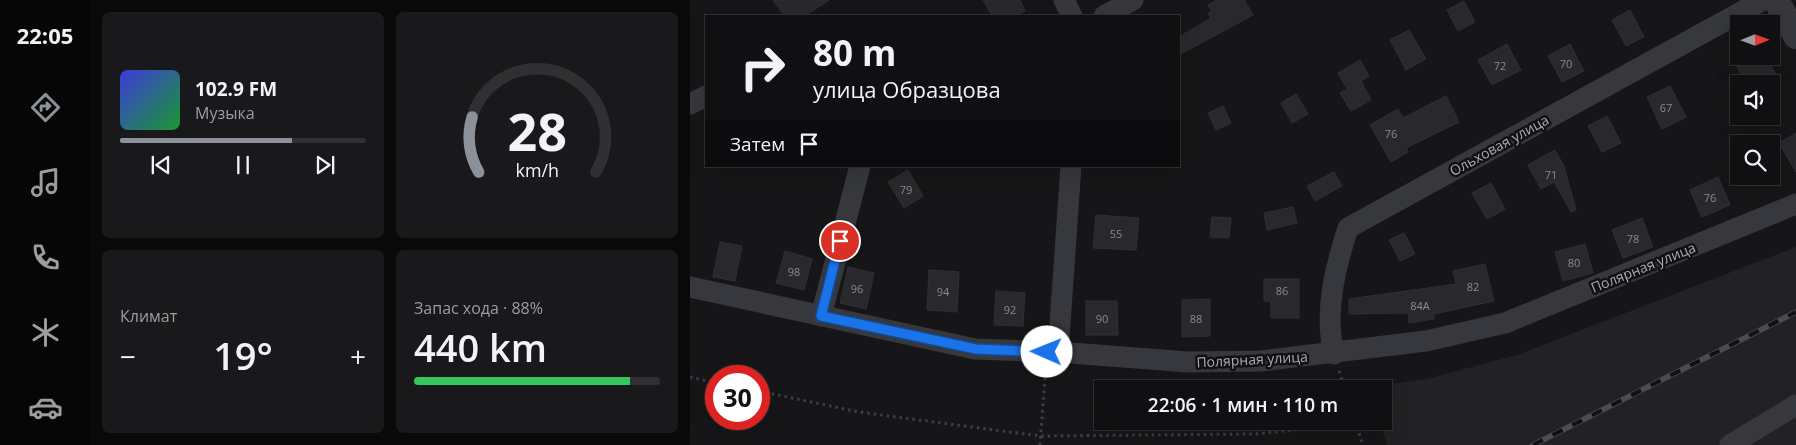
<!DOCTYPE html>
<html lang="ru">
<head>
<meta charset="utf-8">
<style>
  body { margin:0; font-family:"Open Sans",sans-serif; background:#19191b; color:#f1f3f6; height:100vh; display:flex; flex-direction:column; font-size:19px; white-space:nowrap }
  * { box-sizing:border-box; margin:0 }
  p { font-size:16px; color:#9c9d9f }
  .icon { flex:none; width:28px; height:28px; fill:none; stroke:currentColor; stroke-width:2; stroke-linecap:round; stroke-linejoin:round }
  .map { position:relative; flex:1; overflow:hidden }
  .details { display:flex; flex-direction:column; gap:12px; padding:12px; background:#09090a; width:600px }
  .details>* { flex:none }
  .top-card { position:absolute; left:15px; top:15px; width:475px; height:152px; border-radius:0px; box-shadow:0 5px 20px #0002,0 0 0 1px #303032; background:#101012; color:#f1f3f6; overflow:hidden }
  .needle { width:32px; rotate:89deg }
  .buttons { position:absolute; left:1040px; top:15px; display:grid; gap:10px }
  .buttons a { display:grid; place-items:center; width:50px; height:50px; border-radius:0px; background:#101012; box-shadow:0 5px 20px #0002,0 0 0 1px #303032; font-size:25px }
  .speed { position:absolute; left:15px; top:365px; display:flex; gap:10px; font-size:25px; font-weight:700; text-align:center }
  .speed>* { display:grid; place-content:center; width:65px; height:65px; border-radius:50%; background:#101012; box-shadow:0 5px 20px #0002,0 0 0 1px #303032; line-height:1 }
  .speed .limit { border:8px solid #d22; background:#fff; color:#111 }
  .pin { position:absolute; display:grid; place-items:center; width:42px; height:42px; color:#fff; margin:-21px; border:2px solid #fff; border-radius:50%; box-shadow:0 1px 5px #0007 }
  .me { position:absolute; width:55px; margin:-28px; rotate:271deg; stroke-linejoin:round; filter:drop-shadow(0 0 4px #0008) }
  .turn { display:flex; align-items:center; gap:18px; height:105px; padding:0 25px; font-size:22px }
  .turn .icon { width:65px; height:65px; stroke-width:2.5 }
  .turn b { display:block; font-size:35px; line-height:42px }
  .then { display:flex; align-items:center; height:48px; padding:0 25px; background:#0003; gap:10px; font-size:19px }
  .big { font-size:38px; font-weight:600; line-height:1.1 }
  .details .widget { flex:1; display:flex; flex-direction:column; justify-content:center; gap:8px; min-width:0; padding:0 18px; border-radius:8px; background:#19191b }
  .details .dial { align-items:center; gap:0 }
  .dial svg { height:130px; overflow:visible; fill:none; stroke:#303032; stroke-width:7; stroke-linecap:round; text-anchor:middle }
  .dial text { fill:#f1f3f6; stroke:none }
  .song { display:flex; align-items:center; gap:15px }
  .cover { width:60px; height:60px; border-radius:8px; background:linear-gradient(135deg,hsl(240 70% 55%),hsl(130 70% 35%)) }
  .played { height:5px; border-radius:2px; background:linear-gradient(90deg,#8c9099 70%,#303032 70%) }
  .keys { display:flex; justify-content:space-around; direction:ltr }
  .heat { display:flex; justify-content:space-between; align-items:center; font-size:28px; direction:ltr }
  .charge { height:8px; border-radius:4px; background:linear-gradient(90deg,#34c759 88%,#303032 0) }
  .details .tiles { flex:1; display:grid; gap:12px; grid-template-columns:repeat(2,1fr) }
  .trip { position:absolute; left:404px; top:380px; width:298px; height:50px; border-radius:0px; background:#101012; box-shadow:0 5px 20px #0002,0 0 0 1px #303032; font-weight:600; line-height:50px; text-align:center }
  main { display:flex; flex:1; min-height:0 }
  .tab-bar { display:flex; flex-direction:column; width:90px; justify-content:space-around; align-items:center; background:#060607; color:#9c9d9f }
  .tab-bar .icon { width:35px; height:35px }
  .tab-bar .active { color:#8c9099 }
  .tab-bar b { font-size:22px; color:#f1f3f6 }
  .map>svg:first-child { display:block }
  .built { fill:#222225 }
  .building { fill:#29292c; stroke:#303034 }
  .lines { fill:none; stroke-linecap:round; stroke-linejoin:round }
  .path { stroke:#3d3f44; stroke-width:3; stroke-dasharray:2.5 4; stroke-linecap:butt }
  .minor { stroke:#37383d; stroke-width:21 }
  .tertiary { stroke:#37383d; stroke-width:26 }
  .rail-casing { stroke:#4a4c52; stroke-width:5.5 }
  .rail { stroke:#111113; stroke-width:4; stroke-dasharray:11; stroke-linecap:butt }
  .route-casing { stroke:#114b97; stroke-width:12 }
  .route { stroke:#1a73e8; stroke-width:9 }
  .labels { text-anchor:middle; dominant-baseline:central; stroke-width:5; stroke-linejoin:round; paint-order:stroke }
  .number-label { font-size:11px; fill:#888b94 }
  .street-label { font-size:14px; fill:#a8adb8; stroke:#111113 }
</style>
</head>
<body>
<main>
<nav class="tab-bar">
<b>22:05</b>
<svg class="icon active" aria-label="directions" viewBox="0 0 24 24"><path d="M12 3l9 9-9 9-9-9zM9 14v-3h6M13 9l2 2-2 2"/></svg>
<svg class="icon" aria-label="music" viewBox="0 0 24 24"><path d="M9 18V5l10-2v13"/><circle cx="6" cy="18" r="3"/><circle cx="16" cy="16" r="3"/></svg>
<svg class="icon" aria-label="phone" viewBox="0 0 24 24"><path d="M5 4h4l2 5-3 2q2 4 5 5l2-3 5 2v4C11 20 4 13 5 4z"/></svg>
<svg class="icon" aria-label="climate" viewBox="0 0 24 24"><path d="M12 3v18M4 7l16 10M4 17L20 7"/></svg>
<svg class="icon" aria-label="car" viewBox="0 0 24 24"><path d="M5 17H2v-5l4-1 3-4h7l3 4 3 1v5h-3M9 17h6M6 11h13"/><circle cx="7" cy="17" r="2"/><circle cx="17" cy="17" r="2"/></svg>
</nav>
<section class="details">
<div class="tiles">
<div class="widget">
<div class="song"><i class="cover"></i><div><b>102.9 FM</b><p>Музыка</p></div></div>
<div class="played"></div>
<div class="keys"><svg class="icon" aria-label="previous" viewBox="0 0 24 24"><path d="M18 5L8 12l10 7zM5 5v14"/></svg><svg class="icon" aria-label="pause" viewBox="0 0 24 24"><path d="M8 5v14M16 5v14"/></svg><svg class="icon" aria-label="next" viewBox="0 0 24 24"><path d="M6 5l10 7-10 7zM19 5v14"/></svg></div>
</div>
<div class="widget dial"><svg viewBox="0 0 100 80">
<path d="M14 69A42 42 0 1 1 86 69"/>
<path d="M14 69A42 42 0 0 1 10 35" stroke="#8c9099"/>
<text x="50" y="56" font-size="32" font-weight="700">28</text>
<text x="50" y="72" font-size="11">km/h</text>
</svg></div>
<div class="widget"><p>Климат</p>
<div class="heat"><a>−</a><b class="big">19°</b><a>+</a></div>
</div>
<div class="widget"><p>Запас хода · 88%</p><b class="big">440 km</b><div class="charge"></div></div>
</div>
</section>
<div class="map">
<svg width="1106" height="445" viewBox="0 0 1106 445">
  <rect width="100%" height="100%" fill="#161618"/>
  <polygon class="built" points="1106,247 1106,445 697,445 690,421 692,421 692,389 681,389 680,387 736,379 827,355"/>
  <g class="building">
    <polygon points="83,0 139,0 115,16 94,16"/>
    <polygon points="293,0 330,0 335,11 325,16 302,16"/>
    <polygon points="527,0 554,0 563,15 489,55 489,37 521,18 518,13 522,11 518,5"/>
    <polygon points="774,1 785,22 768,31 757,10"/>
    <polygon points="940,10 954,37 936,46 922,20"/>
    <polygon points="719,30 736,59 716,70 700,40"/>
    <polygon points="817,44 831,70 802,85 788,60"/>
    <polygon points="880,44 894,71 872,82 858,56"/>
    <polygon points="1041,56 1076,56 1088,79 1079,84 1057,84"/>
    <polygon points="670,60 679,76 671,81 681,100 661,111 650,93 657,89 648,73"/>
    <polygon points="980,86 996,117 972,129 957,97"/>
    <polygon points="606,94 618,114 602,123 591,103"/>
    <polygon points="756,96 769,122 716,148 718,152 701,162 680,125 708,109 713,118"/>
    <polygon points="533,106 541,123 526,130 518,113"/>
    <polygon points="917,116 931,143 912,152 898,126"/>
    <polygon points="1106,133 1106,172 1089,143"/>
    <polygon points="865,150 874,166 886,210 881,212 864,182 851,189 838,165"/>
    <polygon points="218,170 233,196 214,208 198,182"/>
    <polygon points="644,172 652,186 625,201 617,186"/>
    <polygon points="1028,177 1040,205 1012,217 1000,190"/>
    <polygon points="801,183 815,209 797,219 782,193"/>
    <polygon points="603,207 607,223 577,230 574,213"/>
    <polygon points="406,215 449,218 446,250 403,248"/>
    <polygon points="522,217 541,218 539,238 520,237"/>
    <polygon points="952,218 963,247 933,258 922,230"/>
    <polygon points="714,233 725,254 710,261 699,240"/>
    <polygon points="30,242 52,246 45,281 23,277"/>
    <polygon points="895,244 903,273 873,281 865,252"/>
    <polygon points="95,251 122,259 114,290 86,283"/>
    <polygon points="795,264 804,301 744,314 744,319 719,323 718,313 659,314 659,299 766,284 763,271"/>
    <polygon points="158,267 184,273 176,309 150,303"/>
    <polygon points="239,270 269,272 267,312 237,310"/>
    <polygon points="574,279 609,279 609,318 581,318 581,301 574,301"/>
    <polygon points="306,291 335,293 333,326 304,325"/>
    <polygon points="520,299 520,336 492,337 492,300"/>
    <polygon points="396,301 427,301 428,335 396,335"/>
  </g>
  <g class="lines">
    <g class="path">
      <polyline points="649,371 655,389"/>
      <polyline points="0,377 26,383"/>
      <polyline points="69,391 169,412 350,436 565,434 666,424"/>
      <polyline points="665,421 673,445"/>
      <polyline points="350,445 355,378 352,372"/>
    </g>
    <g class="minor">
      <polyline points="374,0 382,16"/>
      <polyline points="414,16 443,0"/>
      <polyline points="0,104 16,96"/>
      <polyline points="0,287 285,349 368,352 498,362 571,361 736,341 815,323 1106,204"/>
      <polyline points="131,316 170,166"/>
      <polyline points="368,352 381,166"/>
      <path d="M644 354C634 312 645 268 658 228L1073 0"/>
      <polyline points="1040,445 1106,405"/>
    </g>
    <polyline class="tertiary" points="1086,0 1106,36"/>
    <g class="rail-casing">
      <polyline id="rail" points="843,445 1106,312"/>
    </g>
    <use href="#rail" class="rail"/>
  </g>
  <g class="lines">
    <g class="route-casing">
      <polyline id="route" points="150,241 131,316 286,349 357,352"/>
    </g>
    <use href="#route" class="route"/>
  </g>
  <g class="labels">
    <g class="number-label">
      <text x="876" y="63">70</text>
      <text x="810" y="65">72</text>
      <text x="976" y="107">67</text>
      <text x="701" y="133">76</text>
      <text x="861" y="174">71</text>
      <text x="216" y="189">79</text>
      <text x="1020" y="197">76</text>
      <text x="426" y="233">55</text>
      <text x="943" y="238">78</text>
      <text x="884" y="262">80</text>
      <text x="104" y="271">98</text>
      <text x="783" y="286">82</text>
      <text x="167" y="288">96</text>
      <text x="592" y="290">86</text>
      <text x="253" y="291">94</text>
      <text x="730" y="305">84А</text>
      <text x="320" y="309">92</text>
      <text x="412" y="318">90</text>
      <text x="506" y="318">88</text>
    </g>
    <g class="street-label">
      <text transform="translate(809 145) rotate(-29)">Ольховая улица</text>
      <text transform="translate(953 267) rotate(-22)">Полярная улица</text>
      <text transform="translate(562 359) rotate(-3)">Полярная улица</text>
    </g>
  </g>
</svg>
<div class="buttons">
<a><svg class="needle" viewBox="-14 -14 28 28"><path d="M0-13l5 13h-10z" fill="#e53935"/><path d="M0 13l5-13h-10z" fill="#9c9d9f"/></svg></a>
<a><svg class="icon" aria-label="sound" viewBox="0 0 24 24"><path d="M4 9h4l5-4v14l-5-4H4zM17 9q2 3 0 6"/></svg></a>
<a><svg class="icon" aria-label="search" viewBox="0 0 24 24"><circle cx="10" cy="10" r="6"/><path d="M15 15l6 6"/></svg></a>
</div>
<div class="speed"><div class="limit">30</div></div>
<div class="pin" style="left:150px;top:241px;background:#d93025"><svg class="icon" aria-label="arrive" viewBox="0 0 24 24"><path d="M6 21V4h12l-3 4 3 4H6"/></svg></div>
<svg class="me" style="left:357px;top:352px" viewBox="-20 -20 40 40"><circle r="19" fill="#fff"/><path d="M0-13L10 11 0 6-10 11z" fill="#1a73e8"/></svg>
<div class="trip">22:06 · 1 мин · 110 m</div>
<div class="top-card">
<div class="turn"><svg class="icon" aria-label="right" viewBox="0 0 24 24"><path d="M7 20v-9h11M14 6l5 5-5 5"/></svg><div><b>80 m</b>улица Образцова</div></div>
<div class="then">Затем<svg class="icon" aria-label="arrive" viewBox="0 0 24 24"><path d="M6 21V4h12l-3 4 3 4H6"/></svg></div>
</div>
</div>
</main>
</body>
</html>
